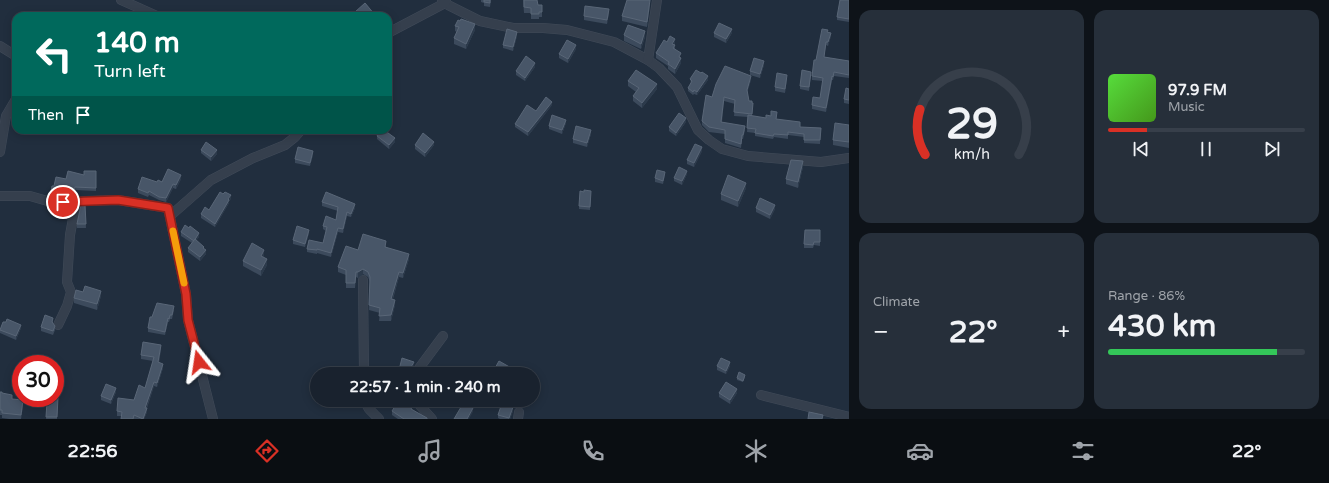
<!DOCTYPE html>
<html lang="en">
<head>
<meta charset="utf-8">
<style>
  body { margin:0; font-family:"Varela Round",sans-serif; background:#262f3a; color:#f1f3f6; height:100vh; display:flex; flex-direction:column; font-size:15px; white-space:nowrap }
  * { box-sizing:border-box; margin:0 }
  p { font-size:13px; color:#9fa4aa }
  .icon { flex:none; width:22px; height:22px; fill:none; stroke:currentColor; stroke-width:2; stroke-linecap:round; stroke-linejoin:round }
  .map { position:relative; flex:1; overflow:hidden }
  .sheet { display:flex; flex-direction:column; gap:10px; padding:10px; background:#0e1319; width:480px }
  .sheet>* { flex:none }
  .hud { position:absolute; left:12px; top:12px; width:380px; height:122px; border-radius:12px; box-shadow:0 2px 10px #0003,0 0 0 1px #373f4a; background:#00695c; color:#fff; overflow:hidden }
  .speed { position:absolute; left:12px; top:355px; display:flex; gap:8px; font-size:20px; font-weight:700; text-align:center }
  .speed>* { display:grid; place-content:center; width:52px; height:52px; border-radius:50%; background:#19222e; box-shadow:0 2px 10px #0003,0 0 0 1px #373f4a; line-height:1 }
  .speed .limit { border:6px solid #d22; background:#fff; color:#111 }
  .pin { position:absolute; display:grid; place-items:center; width:34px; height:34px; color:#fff; margin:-17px; border:2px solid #fff; border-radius:50%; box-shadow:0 1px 4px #0007 }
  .me { position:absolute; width:44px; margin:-22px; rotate:345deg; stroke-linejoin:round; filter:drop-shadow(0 0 3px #0008) }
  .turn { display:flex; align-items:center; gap:14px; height:84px; padding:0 16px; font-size:18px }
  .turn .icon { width:52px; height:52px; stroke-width:2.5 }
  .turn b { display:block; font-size:28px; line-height:34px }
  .then { display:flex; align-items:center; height:38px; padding:0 16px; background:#0003; gap:8px; font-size:15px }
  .big { font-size:30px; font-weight:700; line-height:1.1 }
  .sheet .tile { flex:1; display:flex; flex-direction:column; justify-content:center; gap:6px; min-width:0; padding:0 14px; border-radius:12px; background:#262f3a }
  .sheet .dial { align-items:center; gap:0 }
  .dial svg { height:104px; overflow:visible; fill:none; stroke:#373f4a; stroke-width:7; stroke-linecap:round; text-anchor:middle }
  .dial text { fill:#f1f3f6; stroke:none }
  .song { display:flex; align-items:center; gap:12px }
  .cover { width:48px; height:48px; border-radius:6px; background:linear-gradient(135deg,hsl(110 70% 55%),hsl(100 70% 35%)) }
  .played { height:4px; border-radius:2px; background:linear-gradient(90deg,#d93025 20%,#373f4a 20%) }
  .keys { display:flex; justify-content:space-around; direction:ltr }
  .heat { display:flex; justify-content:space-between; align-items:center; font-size:22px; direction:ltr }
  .charge { height:6px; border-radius:3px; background:linear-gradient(90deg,#34c759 86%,#373f4a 0) }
  .sheet .tiles { flex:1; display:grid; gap:10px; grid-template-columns:repeat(2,1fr) }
  .trip { position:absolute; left:310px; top:367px; width:230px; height:40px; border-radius:20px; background:#19222e; box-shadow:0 2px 10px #0003,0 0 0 1px #373f4a; font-weight:700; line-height:40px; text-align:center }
  .tabs { display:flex; height:64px; justify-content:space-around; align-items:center; background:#0a0e12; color:#9fa4aa }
  .tabs .icon { width:28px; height:28px }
  .tabs .current { color:#d93025 }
  .tabs b { font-size:18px; color:#f1f3f6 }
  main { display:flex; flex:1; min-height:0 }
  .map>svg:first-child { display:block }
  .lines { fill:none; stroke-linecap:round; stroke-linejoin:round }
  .minor-casing { stroke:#414b59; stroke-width:10 }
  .minor { stroke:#353f4d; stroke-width:9 }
  .wall { fill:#3c4a5c }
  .shaded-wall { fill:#2c3a4b }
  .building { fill:#485668; stroke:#596677 }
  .route-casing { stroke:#8d1f18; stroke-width:10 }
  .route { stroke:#d93025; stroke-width:7 }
  .slow { stroke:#f59e0b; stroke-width:7 }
</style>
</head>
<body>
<main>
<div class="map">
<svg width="849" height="419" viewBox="0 0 849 419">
  <rect width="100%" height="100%" fill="#212e3e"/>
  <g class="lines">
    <g class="minor-casing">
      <g id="minor">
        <polyline points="121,0 157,16"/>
        <polyline points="442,0 448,5 480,21 513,28 543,28 567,30 614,42 648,60 659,68 677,87 698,130 709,140 722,149 748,156 821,162 849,158"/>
        <polyline points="388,33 445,3 446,0"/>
        <polyline points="0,46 16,56"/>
        <polyline points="648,60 657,0"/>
        <polyline points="0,152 6,116 16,99"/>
        <polyline points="0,196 30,196 51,202 118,200 168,208 186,294 188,320 213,419"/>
        <polyline points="170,216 211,180 253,158 285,145 295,137 301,130"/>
        <polyline points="363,280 364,374"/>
        <polyline points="58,325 67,306 71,292 67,282 70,235 76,202"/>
        <polyline points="417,374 417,371 443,336"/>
        <polyline points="761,395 849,417"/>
        <polyline points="364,400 369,409 379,419"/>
        <polyline points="415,400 432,419"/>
        <polyline points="518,419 519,412"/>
      </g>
    </g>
    <use href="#minor" class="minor"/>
  </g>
  <g class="wall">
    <polygon points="481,0 491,0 490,7 484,6 484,3 481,2"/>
    <polygon points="523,0 537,0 538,5 542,5 542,17 539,17 539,19 531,19 531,13 524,13"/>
    <polygon points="849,0 849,22 837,20 837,17"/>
    <polygon points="650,5 647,27 622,21 622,16"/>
    <polygon points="609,13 607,24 584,20 584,16"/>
    <polygon points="460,21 475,30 466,49 454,44 454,38 457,32 455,31 455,26"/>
    <polygon points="828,32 831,36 828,46 826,45 824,57 849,61 849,78 834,76 833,80 832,80 826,112 812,109 812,105 820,98 823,81 812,80 812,76 816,60"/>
    <polygon points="714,33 732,33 726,43 714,37"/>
    <polygon points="624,35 645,37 641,49 624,41"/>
    <polygon points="517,36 513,51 503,48 503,45"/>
    <polygon points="667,42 675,44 675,49 681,58 681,63 675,74 668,69 668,66 656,58 656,53"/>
    <polygon points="576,49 568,63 559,58 559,54"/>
    <polygon points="764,65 760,78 750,75 750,71"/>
    <polygon points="535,67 525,81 516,75 516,71"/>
    <polygon points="701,73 708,80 697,95 694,94 693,95 688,91 688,88 691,83 690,79"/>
    <polygon points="811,75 809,91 800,89 800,86"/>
    <polygon points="787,79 785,93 775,91 775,87"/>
    <polygon points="751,80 747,92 749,101 752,103 753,107 752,116 766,118 771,116 777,116 776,119 800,127 821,128 820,144 804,143 804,137 788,135 788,139 774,137 773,139 755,136 755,133 747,132 748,117 734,116 735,104 724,101 722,122 745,130 743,139 742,139 741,148 725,143 725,134 709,132 702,125 702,121 712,97"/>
    <polygon points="628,81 657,89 642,108 633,101 633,96 636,92 628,86"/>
    <polygon points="849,89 849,104 844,103 844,99"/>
    <polygon points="552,105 528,136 515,127 515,124 536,111"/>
    <polygon points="686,122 676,136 669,131 669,127"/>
    <polygon points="566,123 562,134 549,129 549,126"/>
    <polygon points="849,125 849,148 833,145 833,140"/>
    <polygon points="591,134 587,147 573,143 573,139"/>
    <polygon points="377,136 395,142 389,149 377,139"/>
    <polygon points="415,145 434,145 425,157 415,149"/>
    <polygon points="201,150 217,154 211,161 201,153"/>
    <polygon points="702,151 694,167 687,164 687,160"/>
    <polygon points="313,155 310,166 295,163 295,159"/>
    <polygon points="803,167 798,188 786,184 786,179"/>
    <polygon points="96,171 96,191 75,190 74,193 63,190 61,196 51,196 51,192 54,186 66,179 84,175"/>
    <polygon points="687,174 682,185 674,181 674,178"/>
    <polygon points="665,175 663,184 655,182 655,178"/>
    <polygon points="181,179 176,189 173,188 166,202 159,200 149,195 148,197 138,193 138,189 157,182"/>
    <polygon points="746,188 738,207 721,200 721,194"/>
    <polygon points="591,194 590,210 579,209 579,206"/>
    <polygon points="231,199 229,201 229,203 215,227 201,218 201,214"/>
    <polygon points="322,202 355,208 351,217 347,216 343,233 338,232 331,257 317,253 317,254 307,252 307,249 323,243 326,231 323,229 323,226 336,220 338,211 322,206"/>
    <polygon points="85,205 86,228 77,228 77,224"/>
    <polygon points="756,208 775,209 770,219 756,212"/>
    <polygon points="820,230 820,246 814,245 813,248 804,248 804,244"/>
    <polygon points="181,232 199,237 196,240 204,249 206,254 200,261 188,252 188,248 192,243 181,236"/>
    <polygon points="309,233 305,247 293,244 293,240"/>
    <polygon points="386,246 386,247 409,259 403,278 399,277 393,299 395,305 391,321 379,321 380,313 369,310 370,282 368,277 363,274 358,278 356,277 355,288 346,288 346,275 338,272 338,267 358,250"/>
    <polygon points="264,256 263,257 267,265 261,276 243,266 243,261"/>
    <polygon points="83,292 101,296 97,310 74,303 74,298"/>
    <polygon points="174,310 172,319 170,319 169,322 168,322 165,335 148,332 148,328 152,317"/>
    <polygon points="53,321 53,323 55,330 53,335 41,331 41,327"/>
    <polygon points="21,328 16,340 0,333 0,330"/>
    <polygon points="161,349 159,363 163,368 157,387 154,386 147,408 147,412 144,419 121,419 121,416 117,416 117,411 134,400 145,388 153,361 141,359 141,355"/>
    <polygon points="717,366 730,366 726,374 717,370"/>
    <polygon points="494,370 513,373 512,374 494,374"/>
    <polygon points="745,377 743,382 737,380 737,378"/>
    <polygon points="0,392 23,406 21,419 9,419 2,418 2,415 0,415"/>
    <polygon points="116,392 111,404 101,400 101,396"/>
    <polygon points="719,393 737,393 730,404 719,397"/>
    <polygon points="58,397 57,419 46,419 47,406 27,405 27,398"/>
    <polygon points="515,400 528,400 525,406"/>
    <polygon points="412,409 427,419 398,419 392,415 392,411"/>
    <polygon points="513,411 510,419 500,419 498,418 498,415"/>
  </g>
  <g class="shaded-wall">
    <polygon points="650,0 650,5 647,27 647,22"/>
    <polygon points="609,9 609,13 607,24 607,20"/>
    <polygon points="475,24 475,30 466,49 466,44"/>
    <polygon points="732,29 732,33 726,43 726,39"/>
    <polygon points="645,31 645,37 641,49 641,44"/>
    <polygon points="517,32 517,36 513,51 513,47"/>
    <polygon points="831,33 831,36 828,46 828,42"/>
    <polygon points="675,39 675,44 672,49 672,44"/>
    <polygon points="576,45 576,49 568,63 568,59"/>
    <polygon points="681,58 681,63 675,74 675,69"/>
    <polygon points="764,61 764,65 760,78 760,74"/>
    <polygon points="535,63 535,67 525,81 525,78"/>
    <polygon points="787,75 787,79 785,93 785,89"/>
    <polygon points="708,76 708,80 697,95 697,92"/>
    <polygon points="751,76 751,80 747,94 747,90"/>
    <polygon points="832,76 832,80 826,112 826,108"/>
    <polygon points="657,84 657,89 642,108 642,103"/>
    <polygon points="724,97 724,101 721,126 721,122"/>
    <polygon points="552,102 552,105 528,136 528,132"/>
    <polygon points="686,118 686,122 676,136 676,133"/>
    <polygon points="566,120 566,123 562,134 562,130"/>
    <polygon points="591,130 591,134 587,147 587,143"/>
    <polygon points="395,138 395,142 389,149 389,145"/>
    <polygon points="434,142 434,145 425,157 425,153"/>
    <polygon points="702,147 702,151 694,167 694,163"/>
    <polygon points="217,150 217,154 211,161 211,157"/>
    <polygon points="313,151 313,155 310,166 310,163"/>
    <polygon points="803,161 803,167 798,188 798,182"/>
    <polygon points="687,171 687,174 682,185 682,181"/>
    <polygon points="665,172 665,175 663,184 663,181"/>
    <polygon points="181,175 181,179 176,189 176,185"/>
    <polygon points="746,183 746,188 738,207 738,201"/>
    <polygon points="173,184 173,188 166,202 166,198"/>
    <polygon points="231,195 231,199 229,201 229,203 215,227 215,224"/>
    <polygon points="355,204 355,208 351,217 351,214"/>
    <polygon points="775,205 775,209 770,219 770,215"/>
    <polygon points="347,212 347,216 343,233 343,229"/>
    <polygon points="338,228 338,232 331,257 331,253"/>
    <polygon points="309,230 309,233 305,247 305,244"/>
    <polygon points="199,233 199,237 194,244 194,241"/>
    <polygon points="206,250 206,254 200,261 200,257"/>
    <polygon points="264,250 264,256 261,262 261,256"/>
    <polygon points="409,254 409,259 403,278 403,273"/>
    <polygon points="267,259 267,265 261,276 261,270"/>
    <polygon points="363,269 363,274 358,278 358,272"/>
    <polygon points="399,272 399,277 391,304 391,299"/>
    <polygon points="101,291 101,296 97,310 97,304"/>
    <polygon points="395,300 395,305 391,321 391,315"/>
    <polygon points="168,318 168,322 165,335 165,332"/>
    <polygon points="21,325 21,328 16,340 16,336"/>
    <polygon points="161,345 161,349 158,367 158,362"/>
    <polygon points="414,362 414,365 411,371 411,367"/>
    <polygon points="730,362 730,366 726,374 726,371"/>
    <polygon points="163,364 163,368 157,387 157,383"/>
    <polygon points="513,369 513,373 512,374 510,374"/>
    <polygon points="536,377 536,382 533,389 533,384"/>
    <polygon points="154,382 154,386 145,412 145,408"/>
    <polygon points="116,388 116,392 111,404 111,400"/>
    <polygon points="737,389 737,393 730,404 730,400"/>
    <polygon points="23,400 23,406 21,419 21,415"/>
    <polygon points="526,400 528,400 525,406 525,401"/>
    <polygon points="513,407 513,411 510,419 509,419"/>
    <polygon points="147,408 147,412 144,419 143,419"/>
    <polygon points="473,408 473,412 469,419 467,419"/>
  </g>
  <g class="building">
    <polygon points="484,0 490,0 490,3 484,2"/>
    <polygon points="524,0 537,0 538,5 542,5 542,12 539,12 539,14 531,14 531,8 524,7"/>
    <polygon points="627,0 650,0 647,22 622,16"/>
    <polygon points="840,0 849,0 849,19 837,17"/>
    <polygon points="365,3 375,15 375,16 358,16 355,12"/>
    <polygon points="585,6 609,9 607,20 584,16"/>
    <polygon points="461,19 475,24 466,44 454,38 459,27 455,26 458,20 460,21"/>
    <polygon points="719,23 732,29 726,39 714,33"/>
    <polygon points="628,25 645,31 641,44 624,35"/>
    <polygon points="507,29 517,32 513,47 503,45"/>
    <polygon points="822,29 828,30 827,32 831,33 828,42 826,42 824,57 849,61 849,75 834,72 833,77 832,76 826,108 812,105 813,97 820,98 823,78 812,76 814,60 816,60"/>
    <polygon points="670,36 675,39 672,44 675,45 673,48 681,53 679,57 681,58 675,69 668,64 669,62 656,53 664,40 667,42"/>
    <polygon points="567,40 576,45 568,59 559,54"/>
    <polygon points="526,56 535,63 525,78 516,71"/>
    <polygon points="754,58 764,61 760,74 750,71"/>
    <polygon points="725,66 751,76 747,90 749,101 752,101 752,103 753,103 752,114 734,112 735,100 724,97 721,122 745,126 743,135 742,135 741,144 725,139 725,130 709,127 702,121 706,95 712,97 716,84"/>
    <polygon points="636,70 657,84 642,103 633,96 639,88 628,81"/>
    <polygon points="696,70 701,73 702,72 708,76 697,92 694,90 693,92 688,88 692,81 690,79"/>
    <polygon points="802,70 811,72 809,87 800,86"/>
    <polygon points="777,73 787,75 785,89 775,87"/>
    <polygon points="846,88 849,89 849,100 844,99"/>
    <polygon points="546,97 552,102 528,132 515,124 527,105 536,111"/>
    <polygon points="771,111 777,112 776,119 800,122 800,127 821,128 820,140 804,140 804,134 788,132 788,135 774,134 773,136 755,133 756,129 747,128 748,115 766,118 766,115 771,116"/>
    <polygon points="679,113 686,118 676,133 669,127"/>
    <polygon points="552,115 566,120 562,130 549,126"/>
    <polygon points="835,123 849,125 849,142 833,140"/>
    <polygon points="576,126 591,130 587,143 573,139"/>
    <polygon points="381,130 384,130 395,138 389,145 377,136"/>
    <polygon points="423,133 434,142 425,153 415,145"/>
    <polygon points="206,142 217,150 211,157 201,150"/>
    <polygon points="695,144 702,147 694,163 687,160"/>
    <polygon points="298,147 313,151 310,163 295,159"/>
    <polygon points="791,160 803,161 798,182 786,179"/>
    <polygon points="679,167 687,171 682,181 674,178"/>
    <polygon points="168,169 181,175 176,185 173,184 166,198 159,197 149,191 148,193 138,189 142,177 157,182 158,180 162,182"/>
    <polygon points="657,170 665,172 663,181 655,178"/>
    <polygon points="68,171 84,175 84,171 96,171 96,188 75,187 74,189 63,186 61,192 51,192 52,186 54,186 56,177 66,179"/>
    <polygon points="728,175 746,183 738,201 721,194"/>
    <polygon points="584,190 591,191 590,207 579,206 580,191 584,192"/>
    <polygon points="220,192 223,194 225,192 231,195 228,199 229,200 215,224 201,214 205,207 209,210"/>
    <polygon points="326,192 355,204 351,214 347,212 343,229 338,228 331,253 317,249 317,250 307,249 309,240 323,243 327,227 323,226 326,216 336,220 338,207 322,202"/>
    <polygon points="760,198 775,205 770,215 756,208"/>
    <polygon points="81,205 85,205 86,224 77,224"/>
    <polygon points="185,225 189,228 190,226 199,233 194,241 181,232"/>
    <polygon points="297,226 309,230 305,244 293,240"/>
    <polygon points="805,230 820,230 820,242 814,242 813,245 804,244"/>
    <polygon points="363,234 386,241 385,247 409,254 403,273 399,272 391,299 395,300 391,315 379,316 380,308 369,305 370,277 368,272 363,269 358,272 356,272 355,283 346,283 346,270 338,267 346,246 358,250"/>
    <polygon points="195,239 204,247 203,248 206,250 200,257 188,248"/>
    <polygon points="252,243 264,250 261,256 267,259 261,270 243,261"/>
    <polygon points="85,286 101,291 97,304 74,298 76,290 83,292"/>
    <polygon points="157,303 174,306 172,315 170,315 169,319 168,318 165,332 148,328 150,317 152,317"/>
    <polygon points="45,315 53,318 52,322 55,326 53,331 41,327"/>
    <polygon points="7,319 21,325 16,336 0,330 3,322 6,322"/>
    <polygon points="143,342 161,345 158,362 163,364 157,383 154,382 145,408 147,408 143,419 134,415 133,419 121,419 122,412 117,411 118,398 134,400 139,385 145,388 154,357 141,355"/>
    <polygon points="402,358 414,362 411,367 412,374 398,374"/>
    <polygon points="721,358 730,362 726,371 717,366"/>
    <polygon points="499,361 513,369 510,374 500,374 494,370"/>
    <polygon points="472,367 486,374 468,374"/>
    <polygon points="526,370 532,374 524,374"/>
    <polygon points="739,372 745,375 743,381 737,378"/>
    <polygon points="533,374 536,377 533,384"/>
    <polygon points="726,382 737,389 730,400 719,393"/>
    <polygon points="106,384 116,388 111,400 101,396"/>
    <polygon points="0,392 2,392 2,393 12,395 12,399 23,400 21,415 2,413 2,410 0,410"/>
    <polygon points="55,396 58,397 57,417 46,417 47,402 27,402 27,398 55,398"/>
    <polygon points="399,400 401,400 412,407 411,409 427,418 427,419 404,419 392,411"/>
    <polygon points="464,402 473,408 467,419 454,419"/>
    <polygon points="502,403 513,407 509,418 498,415"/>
    <polygon points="809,412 823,415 822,419 808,419"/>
  </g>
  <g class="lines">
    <g class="route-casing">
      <polyline id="route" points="63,202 118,200 168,208 186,294 188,320 199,362"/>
    </g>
    <use href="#route" class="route"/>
    <polyline class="slow" points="173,231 184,283"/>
  </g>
</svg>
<div class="speed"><div class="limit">30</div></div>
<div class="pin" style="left:63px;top:202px;background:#d93025"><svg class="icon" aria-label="arrive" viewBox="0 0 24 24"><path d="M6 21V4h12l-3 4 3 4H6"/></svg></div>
<svg class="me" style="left:199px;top:362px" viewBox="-20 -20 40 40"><path d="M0-17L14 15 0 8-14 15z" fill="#d93025" stroke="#fff" stroke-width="4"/></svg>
<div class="trip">22:57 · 1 min · 240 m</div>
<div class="hud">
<div class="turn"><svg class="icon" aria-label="left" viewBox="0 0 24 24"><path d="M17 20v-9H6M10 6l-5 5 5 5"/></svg><div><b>140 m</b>Turn left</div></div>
<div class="then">Then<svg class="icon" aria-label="arrive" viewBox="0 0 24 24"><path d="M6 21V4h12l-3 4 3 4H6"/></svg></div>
</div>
</div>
<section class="sheet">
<div class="tiles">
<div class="tile dial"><svg viewBox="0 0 100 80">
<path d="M14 69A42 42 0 1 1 86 69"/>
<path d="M14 69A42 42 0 0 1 10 34" stroke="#d93025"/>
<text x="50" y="56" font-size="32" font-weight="700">29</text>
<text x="50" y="72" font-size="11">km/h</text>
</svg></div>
<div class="tile">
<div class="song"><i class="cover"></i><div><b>97.9 FM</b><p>Music</p></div></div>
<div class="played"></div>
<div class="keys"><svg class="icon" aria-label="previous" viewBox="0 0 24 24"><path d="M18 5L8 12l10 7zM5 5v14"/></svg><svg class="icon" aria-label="pause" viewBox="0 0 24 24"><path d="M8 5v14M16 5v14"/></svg><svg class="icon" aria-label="next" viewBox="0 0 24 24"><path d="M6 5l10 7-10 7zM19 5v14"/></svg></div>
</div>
<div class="tile"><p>Climate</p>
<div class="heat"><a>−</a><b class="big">22°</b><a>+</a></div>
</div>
<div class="tile"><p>Range · 86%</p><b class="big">430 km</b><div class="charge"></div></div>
</div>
</section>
</main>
<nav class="tabs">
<b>22:56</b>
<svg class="icon current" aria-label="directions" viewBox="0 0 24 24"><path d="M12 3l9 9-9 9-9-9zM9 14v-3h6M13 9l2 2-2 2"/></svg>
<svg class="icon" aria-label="music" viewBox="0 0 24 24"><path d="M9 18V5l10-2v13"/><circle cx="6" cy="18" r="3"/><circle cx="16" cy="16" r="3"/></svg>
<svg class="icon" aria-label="phone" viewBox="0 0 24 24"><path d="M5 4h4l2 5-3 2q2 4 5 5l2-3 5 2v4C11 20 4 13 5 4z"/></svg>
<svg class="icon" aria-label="climate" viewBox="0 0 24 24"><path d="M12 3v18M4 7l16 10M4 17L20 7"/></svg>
<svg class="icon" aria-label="car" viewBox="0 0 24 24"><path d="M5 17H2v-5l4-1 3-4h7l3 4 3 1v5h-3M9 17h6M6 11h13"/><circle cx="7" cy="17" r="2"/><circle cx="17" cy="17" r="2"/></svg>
<svg class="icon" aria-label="filters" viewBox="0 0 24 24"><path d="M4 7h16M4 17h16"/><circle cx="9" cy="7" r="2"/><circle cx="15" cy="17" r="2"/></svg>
<b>22°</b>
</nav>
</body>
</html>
